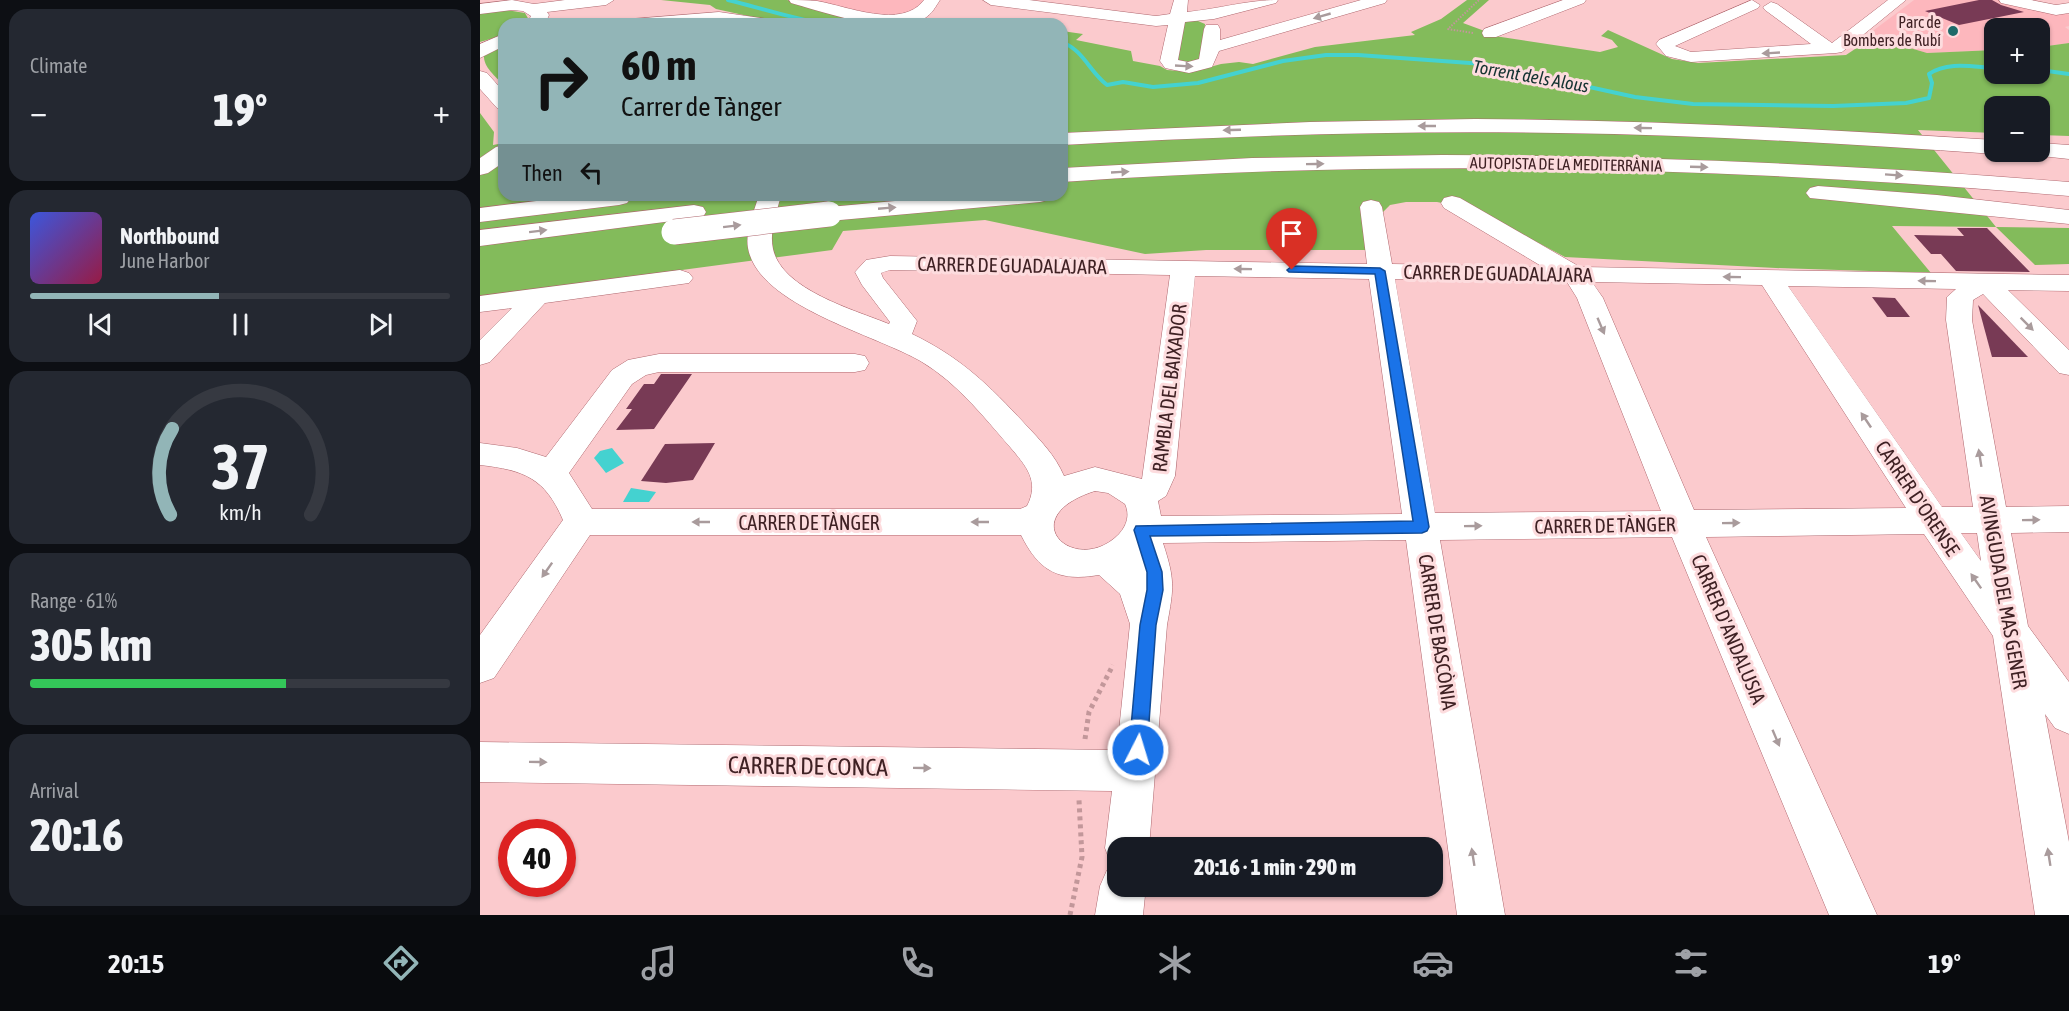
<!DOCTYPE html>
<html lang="en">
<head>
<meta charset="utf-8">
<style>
  body { margin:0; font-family:"Asap Condensed",sans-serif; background:#242831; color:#f1f3f6; height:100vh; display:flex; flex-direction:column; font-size:22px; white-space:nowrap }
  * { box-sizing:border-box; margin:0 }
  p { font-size:20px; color:#9ea1a6 }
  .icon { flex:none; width:33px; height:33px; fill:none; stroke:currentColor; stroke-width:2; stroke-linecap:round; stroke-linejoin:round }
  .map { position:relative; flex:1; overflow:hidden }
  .details { display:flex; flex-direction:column; gap:9px; padding:9px; background:#0d0f14; width:480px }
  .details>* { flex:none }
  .top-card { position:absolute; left:18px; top:18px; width:570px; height:183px; border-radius:18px; box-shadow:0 2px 4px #0004; background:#92b5b7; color:#111; overflow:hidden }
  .buttons { position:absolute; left:1504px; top:18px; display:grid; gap:12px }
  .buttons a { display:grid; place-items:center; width:66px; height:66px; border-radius:12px; background:#171b24; box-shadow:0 2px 4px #0004; font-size:30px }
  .speed { position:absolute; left:18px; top:819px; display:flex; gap:12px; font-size:30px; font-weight:700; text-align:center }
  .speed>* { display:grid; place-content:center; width:78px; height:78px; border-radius:50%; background:#171b24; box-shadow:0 2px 4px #0004; line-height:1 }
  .speed .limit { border:9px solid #d22; background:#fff; color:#111 }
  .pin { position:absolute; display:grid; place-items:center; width:51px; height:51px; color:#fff; margin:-62px -26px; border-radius:50% 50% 50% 0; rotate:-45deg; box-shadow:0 0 6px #0007 }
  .pin .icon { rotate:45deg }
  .me { position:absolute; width:66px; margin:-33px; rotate:5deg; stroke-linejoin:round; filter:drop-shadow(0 0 4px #0008) }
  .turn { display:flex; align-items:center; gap:21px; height:126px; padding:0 24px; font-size:27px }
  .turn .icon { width:78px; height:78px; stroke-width:2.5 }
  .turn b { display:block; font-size:42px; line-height:51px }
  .then { display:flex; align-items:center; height:57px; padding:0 24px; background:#0003; gap:12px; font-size:22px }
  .big { font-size:45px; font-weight:800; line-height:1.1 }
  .details .widget { flex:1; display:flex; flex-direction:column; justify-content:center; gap:9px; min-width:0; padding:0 21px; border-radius:18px; background:#242831 }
  .details .dial { align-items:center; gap:0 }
  .dial svg { height:156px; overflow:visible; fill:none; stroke:#363941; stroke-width:7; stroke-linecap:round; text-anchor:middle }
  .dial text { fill:#f1f3f6; stroke:none }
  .song { display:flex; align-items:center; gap:18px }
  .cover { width:72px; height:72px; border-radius:9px; background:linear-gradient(135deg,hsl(230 70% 55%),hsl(340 70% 35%)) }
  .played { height:6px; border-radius:3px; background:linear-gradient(90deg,#92b5b7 45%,#363941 45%) }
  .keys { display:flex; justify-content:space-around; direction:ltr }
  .heat { display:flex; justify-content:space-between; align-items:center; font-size:33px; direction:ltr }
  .charge { height:9px; border-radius:4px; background:linear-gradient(90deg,#34c759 61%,#363941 0) }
  .trip { position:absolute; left:627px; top:837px; width:336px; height:60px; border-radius:18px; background:#171b24; box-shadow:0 2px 4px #0004; font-weight:800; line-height:60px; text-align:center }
  .tabs { display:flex; height:96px; justify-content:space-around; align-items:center; background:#090b0e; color:#9ea1a6 }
  .tabs .icon { width:42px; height:42px }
  .tabs .current { color:#92b5b7 }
  .tabs b { font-size:27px; color:#f1f3f6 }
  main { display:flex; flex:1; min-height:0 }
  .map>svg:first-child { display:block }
  .built { fill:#fdb7bd }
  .green { fill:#83bb5b }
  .water { fill:#44d2d0 }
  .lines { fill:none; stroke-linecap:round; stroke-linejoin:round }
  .stream { stroke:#44d2d0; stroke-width:4 }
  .building { fill:#783a55 }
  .minor-casing { stroke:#af676e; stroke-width:1 }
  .major-casing { stroke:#af676e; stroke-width:1 }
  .highway-casing { stroke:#af676e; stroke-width:1 }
  .path-far1 { stroke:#c2979a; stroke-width:2; stroke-dasharray:1.5 1.5; stroke-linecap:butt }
  .path { stroke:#c2979a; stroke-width:5; stroke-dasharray:4 4; stroke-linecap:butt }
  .minor { fill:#fff; fill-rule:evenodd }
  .major { fill:#fff; fill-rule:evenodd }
  .highway { fill:#fff; fill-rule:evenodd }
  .highway-bridge-casing { stroke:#af676e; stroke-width:26; stroke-linecap:butt }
  .highway-bridge { stroke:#fff; stroke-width:25 }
  .oneway { fill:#a99b9c }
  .route { fill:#1a73e8; stroke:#114b97; stroke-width:1.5 }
  .poi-dot { fill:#1d6a69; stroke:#fddcde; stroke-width:2 }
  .labels { text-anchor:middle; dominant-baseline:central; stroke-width:6; stroke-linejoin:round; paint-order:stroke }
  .far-poi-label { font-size:16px; fill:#3f2124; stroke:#fddcde; text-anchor:end }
  .far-street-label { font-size:16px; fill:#3f2124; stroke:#fddcde }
  .far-water-label { font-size:18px; font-style:italic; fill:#153332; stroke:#fddcde }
  .street-label { font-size:20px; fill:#3f2124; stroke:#fddcde }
  .near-street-label { font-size:24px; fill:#3f2124; stroke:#fddcde }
</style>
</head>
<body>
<main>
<section class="details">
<div class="widget"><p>Climate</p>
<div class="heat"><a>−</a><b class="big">19°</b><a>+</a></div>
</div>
<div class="widget">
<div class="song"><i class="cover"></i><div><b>Northbound</b><p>June Harbor</p></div></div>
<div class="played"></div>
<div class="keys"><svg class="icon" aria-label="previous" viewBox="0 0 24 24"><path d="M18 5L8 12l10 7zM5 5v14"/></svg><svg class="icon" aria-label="pause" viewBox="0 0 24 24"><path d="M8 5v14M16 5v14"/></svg><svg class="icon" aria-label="next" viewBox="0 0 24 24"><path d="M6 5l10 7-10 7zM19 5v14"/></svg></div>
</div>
<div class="widget dial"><svg viewBox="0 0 100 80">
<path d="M14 69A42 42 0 1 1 86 69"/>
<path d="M14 69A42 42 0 0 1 15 25" stroke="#92b5b7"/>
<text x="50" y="56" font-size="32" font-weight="700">37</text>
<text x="50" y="72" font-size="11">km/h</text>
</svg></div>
<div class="widget"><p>Range · 61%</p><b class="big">305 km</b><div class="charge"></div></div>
<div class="widget"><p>Arrival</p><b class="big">20:16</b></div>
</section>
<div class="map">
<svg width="1589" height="915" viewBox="0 0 1589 915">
  <rect width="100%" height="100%" fill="#fbcacd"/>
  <g class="built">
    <polygon points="307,0 444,0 430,19 382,18"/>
    <polygon points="1434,0 1554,0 1589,15 1589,26 1585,27 1589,30 1589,43 1560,47 1560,28 1515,28 1515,50 1447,53 1393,37 1390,33"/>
  </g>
  <g class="green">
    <polygon points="181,0 307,0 382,18 441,17 436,23 451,24 304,24 236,9 230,5"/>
    <polygon points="987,0 1009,0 983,23 1010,33 1008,35 1120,52 1138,47 1132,40 1121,36 1128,30 1192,59 1218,63 1366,55 1393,37 1447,53 1515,50 1515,74 1560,74 1560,47 1589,43 1589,136 1560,135 1560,106 1515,106 1515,133 1438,130 1516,227 1589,228 1589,264 1555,265 1516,227 1412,226 1451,273 1296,268 1085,257 1032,229 977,206 957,202 926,202 910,205 903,212 900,221 905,250 726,250 665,254 505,220 363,231 352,250 0,297 0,113 14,132 13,145 24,143 24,195 582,195 582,31 603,34 596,40 651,51 653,61 680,66 687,70 712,72 741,64 759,62 773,64 835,47 935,35 931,32 961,19"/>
    <polygon points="27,10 45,13 49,20 45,24 24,24 24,35 0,42 0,12"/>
    <polygon points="479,18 562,24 469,24"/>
    <polygon points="708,21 718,21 725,24 722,60 716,64 697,61 701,24"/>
    <path d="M24 45V85C16 77 3 67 4 55Z"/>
  </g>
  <g class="water">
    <polygon points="132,448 144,463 126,473 114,458 120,451"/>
    <polygon points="151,488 176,492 169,502 143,502"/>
  </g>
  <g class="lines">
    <g class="stream">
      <path d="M248 0C281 8 313 19 346 24"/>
      <path d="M582 42C604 51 609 71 627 85L643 82 673 87 718 83 803 61 846 55H878L1004 64 1155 97 1213 104 1353 106 1426 103 1449 98 1452 83 1449 74C1468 61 1493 67 1515 68"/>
      <polyline points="1560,70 1589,74"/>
    </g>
  </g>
  <g class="building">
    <polygon points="1499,0 1512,0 1521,5 1544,12 1479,25 1445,11"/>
    <polygon points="1477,228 1507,228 1550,272 1476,271 1461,254 1451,254 1434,235 1484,236"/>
    <polygon points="1392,297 1415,298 1430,317 1407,317"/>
    <polygon points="1498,305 1548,357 1512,357"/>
    <polygon points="181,374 212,374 174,429 136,430 152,409 146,409 164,384 174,384"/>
    <polygon points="235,443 213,480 186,483 161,481 185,444"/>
  </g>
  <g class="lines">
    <g class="minor-casing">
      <g id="minor">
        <path d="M309 0C318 0 328 0 337 1 367 6 422 30 444 0H460C456 6 452 14 445 18 410 36 347 13 311 3Z"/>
        <path d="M503 0H549L676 16 690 14 694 0H708L707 12C738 9 767 0 798 0L796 3 734 19 705 22 698 60 708 62 719 59 724 29 726 25H738L740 29V40L881 0H907L905 3 739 51 732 67 709 73 685 68 680 61 688 25 676 26 511 5Z"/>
        <polygon points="1083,0 1106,0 1104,3 1016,37 1004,37 1002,33 1004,29"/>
        <polygon points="1272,0 1280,5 1278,8 1195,46 1211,52 1331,44 1285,10 1283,7 1291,2 1297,4 1352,43 1408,0 1426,0 1362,52 1356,53 1211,62 1186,56 1176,44 1179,40"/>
        <polygon points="1519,0 1551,0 1576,5 1589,3 1589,13 1576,15 1521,3"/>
        <polygon points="239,12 288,19 296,24 239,22 144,24 152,19"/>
        <path d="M279 195H301C297 212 289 231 293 249 302 290 375 310 409 324L410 322 382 285 375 272 386 260 410 256 887 264 880 207 883 202 891 200 899 202 902 207 912 264 1063 267 964 208 961 203 964 198 972 196 980 198 1100 267 1589 275V291L1528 290 1589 350V375L1579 373 1503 294 1493 300 1492 320 1526 507 1589 506V532L1531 533 1548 626 1589 682V734L1575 728 1565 714 1589 842V915H1555L1513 636 1444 534 1226 537 1397 915H1349L1192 537 960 540 1025 915H977L926 540 683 543C695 580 694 587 687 625L669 848H638V886H666L663 915H615L620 886 627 870 636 866 631 864 625 848 632 791 0 782V742L637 750 650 624 640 594 619 575C578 582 559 571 541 535H110L14 678 0 683V635L83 520C65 478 44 470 0 465V443L37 448 66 457 132 370 148 360 179 354H375L385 356 389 363 385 370 375 372H179L166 375 152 384 89 473 112 509H540L547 506C560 481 546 466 530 447 503 416 477 383 442 362 397 335 278 306 268 248 265 231 274 212 279 195ZM410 270 690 275 662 479 615 467 584 476C575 455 560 440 545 424 509 385 480 357 432 334L437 321 403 278 401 273ZM715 276 889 279 922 514 681 516 678 501 686 496 695 476ZM915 279 1087 282 1097 298 1181 511 955 513ZM1112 282 1282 285 1426 508 1214 510 1123 298ZM1308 286 1476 289 1467 297 1466 320 1493 507H1462ZM615 491 628 493 645 504C650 515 647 525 639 534 596 578 530 518 615 491ZM1481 533H1497L1501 561Z"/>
        <polygon points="200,270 209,273 213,278 209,283 65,303 10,362 0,365 0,340 32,308 0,312 0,296"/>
      </g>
    </g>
    <g class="major-casing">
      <polygon id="major" points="32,0 54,4 85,0 134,0 126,5 67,12 69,15 65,24 47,24 51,16 43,11 32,10 0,14 0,4"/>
    </g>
    <g class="highway-casing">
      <g id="highway">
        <polygon points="21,35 24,35 24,46 0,58 0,44"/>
        <polygon points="0,71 7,73 24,92 24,110 17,108 0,89"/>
        <path d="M995 119C1169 120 1342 129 1515 140V152H1523L1515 154C1370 144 1225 135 1079 133 913 130 748 136 582 145V133L830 122Z"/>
        <polygon points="1560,143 1589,145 1589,159 1552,155 1550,152 1560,152"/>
        <polygon points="24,145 24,162 8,173 0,175 0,158 16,147"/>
        <path d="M962 155C1171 156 1380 165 1589 182V196C1254 167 917 158 582 182V168L772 158Z"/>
        <polygon points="1338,186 1457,195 1589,210 1589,224 1330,198 1326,193 1330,188"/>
        <polygon points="105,195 149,195 151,198 147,203 139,205 0,222 0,208"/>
        <polygon points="481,195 572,195 568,200 560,202 349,221 340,219 337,214 340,209 349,207"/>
        <polygon points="214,205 223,207 226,212 223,217 0,246 0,230"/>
      </g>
    </g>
    <polyline class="path-far1" points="993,33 968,29 999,0"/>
    <g class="path">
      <polyline points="605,739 609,712 633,665"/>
      <polyline points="590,915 602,857 599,800"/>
    </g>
    <use href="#minor" class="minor"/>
    <use href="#major" class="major"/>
    <use href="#highway" class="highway"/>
    <g class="highway-bridge-casing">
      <polyline id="highway-bridge" points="194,232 349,214"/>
    </g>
    <use href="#highway-bridge" class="highway-bridge"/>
  </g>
  <defs><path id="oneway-solid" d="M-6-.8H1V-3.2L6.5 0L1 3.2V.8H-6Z" transform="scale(1.5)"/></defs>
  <g class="oneway">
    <use href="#oneway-solid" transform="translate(842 16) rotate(164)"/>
    <use href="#oneway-solid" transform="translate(1291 53) rotate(177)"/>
    <use href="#oneway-solid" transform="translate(704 66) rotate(3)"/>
    <use href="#oneway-solid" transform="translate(947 126) rotate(-180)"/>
    <use href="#oneway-solid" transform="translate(1163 128) rotate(-179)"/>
    <use href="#oneway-solid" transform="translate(752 130) rotate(178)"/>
    <use href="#oneway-solid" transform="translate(835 164) rotate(-1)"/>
    <use href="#oneway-solid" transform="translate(1219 167) rotate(2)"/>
    <use href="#oneway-solid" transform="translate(640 172) rotate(-3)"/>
    <use href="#oneway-solid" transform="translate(1414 175) rotate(4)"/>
    <use href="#oneway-solid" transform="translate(407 208) rotate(-5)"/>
    <use href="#oneway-solid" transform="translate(252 226) rotate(-7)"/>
    <use href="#oneway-solid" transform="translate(58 231) rotate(-7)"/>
    <use href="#oneway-solid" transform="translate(763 269) rotate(-179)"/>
    <use href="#oneway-solid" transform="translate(1252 277) rotate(-179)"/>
    <use href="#oneway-solid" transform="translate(1447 281) rotate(-179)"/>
    <use href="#oneway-solid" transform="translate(1547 324) rotate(45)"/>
    <use href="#oneway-solid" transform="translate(1121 326) rotate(67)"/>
    <use href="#oneway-solid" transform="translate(1386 420) rotate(-124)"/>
    <use href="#oneway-solid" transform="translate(1500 458) rotate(-99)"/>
    <use href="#oneway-solid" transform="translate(1551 520) rotate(-1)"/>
    <use href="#oneway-solid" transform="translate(221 522) rotate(-180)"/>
    <use href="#oneway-solid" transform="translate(500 522) rotate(-180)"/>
    <use href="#oneway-solid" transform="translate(1251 523) rotate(-1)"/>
    <use href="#oneway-solid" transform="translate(993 526) rotate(-1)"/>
    <use href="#oneway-solid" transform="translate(67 570) rotate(125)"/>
    <use href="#oneway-solid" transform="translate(1496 581) rotate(-125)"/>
    <use href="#oneway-solid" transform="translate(1296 738) rotate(67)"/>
    <use href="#oneway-solid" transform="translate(58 762) rotate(1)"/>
    <use href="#oneway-solid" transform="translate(442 768) rotate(1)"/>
    <use href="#oneway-solid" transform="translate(993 857) rotate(-99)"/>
    <use href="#oneway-solid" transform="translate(1569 857) rotate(-99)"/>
  </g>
  <polygon class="route" points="812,266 900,268 905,271 949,527 947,531 942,533 670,536 682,572 683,590 676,625 667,750 664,756 658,759 652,756 649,750 660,625 667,590 667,572 654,530 656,526 933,521 895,274 809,272 807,270"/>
  <circle class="poi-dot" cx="1473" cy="31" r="6"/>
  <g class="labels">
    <g class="far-poi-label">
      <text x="1461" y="22">Parc de<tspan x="1461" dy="18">Bombers de Rubí</tspan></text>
    </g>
    <g class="far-street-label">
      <text transform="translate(1086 164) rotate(1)">AUTOPISTA DE LA MEDITERRÀNIA</text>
    </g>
    <g class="far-water-label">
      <text transform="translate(1051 76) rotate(10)">Torrent dels Alous</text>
    </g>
    <g class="street-label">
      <text transform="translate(532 265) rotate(1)">CARRER DE GUADALAJARA</text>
      <text transform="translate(1018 273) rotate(1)">CARRER DE GUADALAJARA</text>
      <text transform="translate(689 388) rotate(-83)">RAMBLA DEL BAIXADOR</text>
      <text transform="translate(1438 498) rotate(56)">CARRER D'ORENSE</text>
      <text x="329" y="522">CARRER DE TÀNGER</text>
      <text transform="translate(1125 525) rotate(-1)">CARRER DE TÀNGER</text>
      <text transform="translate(1524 592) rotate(80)">AVINGUDA DEL MAS GENER</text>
      <text transform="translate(1249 629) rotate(67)">CARRER D'ANDALUSIA</text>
      <text transform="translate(958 632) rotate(81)">CARRER DE BASCÒNIA</text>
    </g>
    <g class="near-street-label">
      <text transform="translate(328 766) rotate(1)">CARRER DE CONCA</text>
    </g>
  </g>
</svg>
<div class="buttons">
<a>+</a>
<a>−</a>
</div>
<div class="speed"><div class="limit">40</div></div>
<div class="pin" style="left:812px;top:270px;background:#d93025"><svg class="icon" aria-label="arrive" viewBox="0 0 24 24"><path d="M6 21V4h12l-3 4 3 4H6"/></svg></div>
<svg class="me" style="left:658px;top:750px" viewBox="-20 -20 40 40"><circle r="17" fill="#1a73e8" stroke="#fff" stroke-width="3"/><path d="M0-11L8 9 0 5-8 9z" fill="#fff"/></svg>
<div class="trip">20:16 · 1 min · 290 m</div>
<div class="top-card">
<div class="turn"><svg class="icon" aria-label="right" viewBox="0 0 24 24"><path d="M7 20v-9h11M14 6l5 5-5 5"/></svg><div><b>60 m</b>Carrer de Tànger</div></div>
<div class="then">Then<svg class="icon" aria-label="left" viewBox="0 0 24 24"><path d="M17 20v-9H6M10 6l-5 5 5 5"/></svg></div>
</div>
</div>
</main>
<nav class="tabs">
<b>20:15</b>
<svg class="icon current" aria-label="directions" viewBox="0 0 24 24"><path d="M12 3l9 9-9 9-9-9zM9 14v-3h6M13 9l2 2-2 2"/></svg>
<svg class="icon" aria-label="music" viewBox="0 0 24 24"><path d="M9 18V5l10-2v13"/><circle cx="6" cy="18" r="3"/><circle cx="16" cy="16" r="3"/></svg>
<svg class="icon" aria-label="phone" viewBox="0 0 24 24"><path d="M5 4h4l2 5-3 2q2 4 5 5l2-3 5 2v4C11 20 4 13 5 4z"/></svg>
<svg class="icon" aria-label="climate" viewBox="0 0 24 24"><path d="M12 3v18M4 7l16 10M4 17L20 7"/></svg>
<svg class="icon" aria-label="car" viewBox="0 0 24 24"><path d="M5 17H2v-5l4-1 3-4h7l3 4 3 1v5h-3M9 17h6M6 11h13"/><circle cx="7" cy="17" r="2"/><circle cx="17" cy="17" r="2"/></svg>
<svg class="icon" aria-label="filters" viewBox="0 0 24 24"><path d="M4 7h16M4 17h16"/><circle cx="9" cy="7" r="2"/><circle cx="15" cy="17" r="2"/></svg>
<b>19°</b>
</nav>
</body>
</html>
